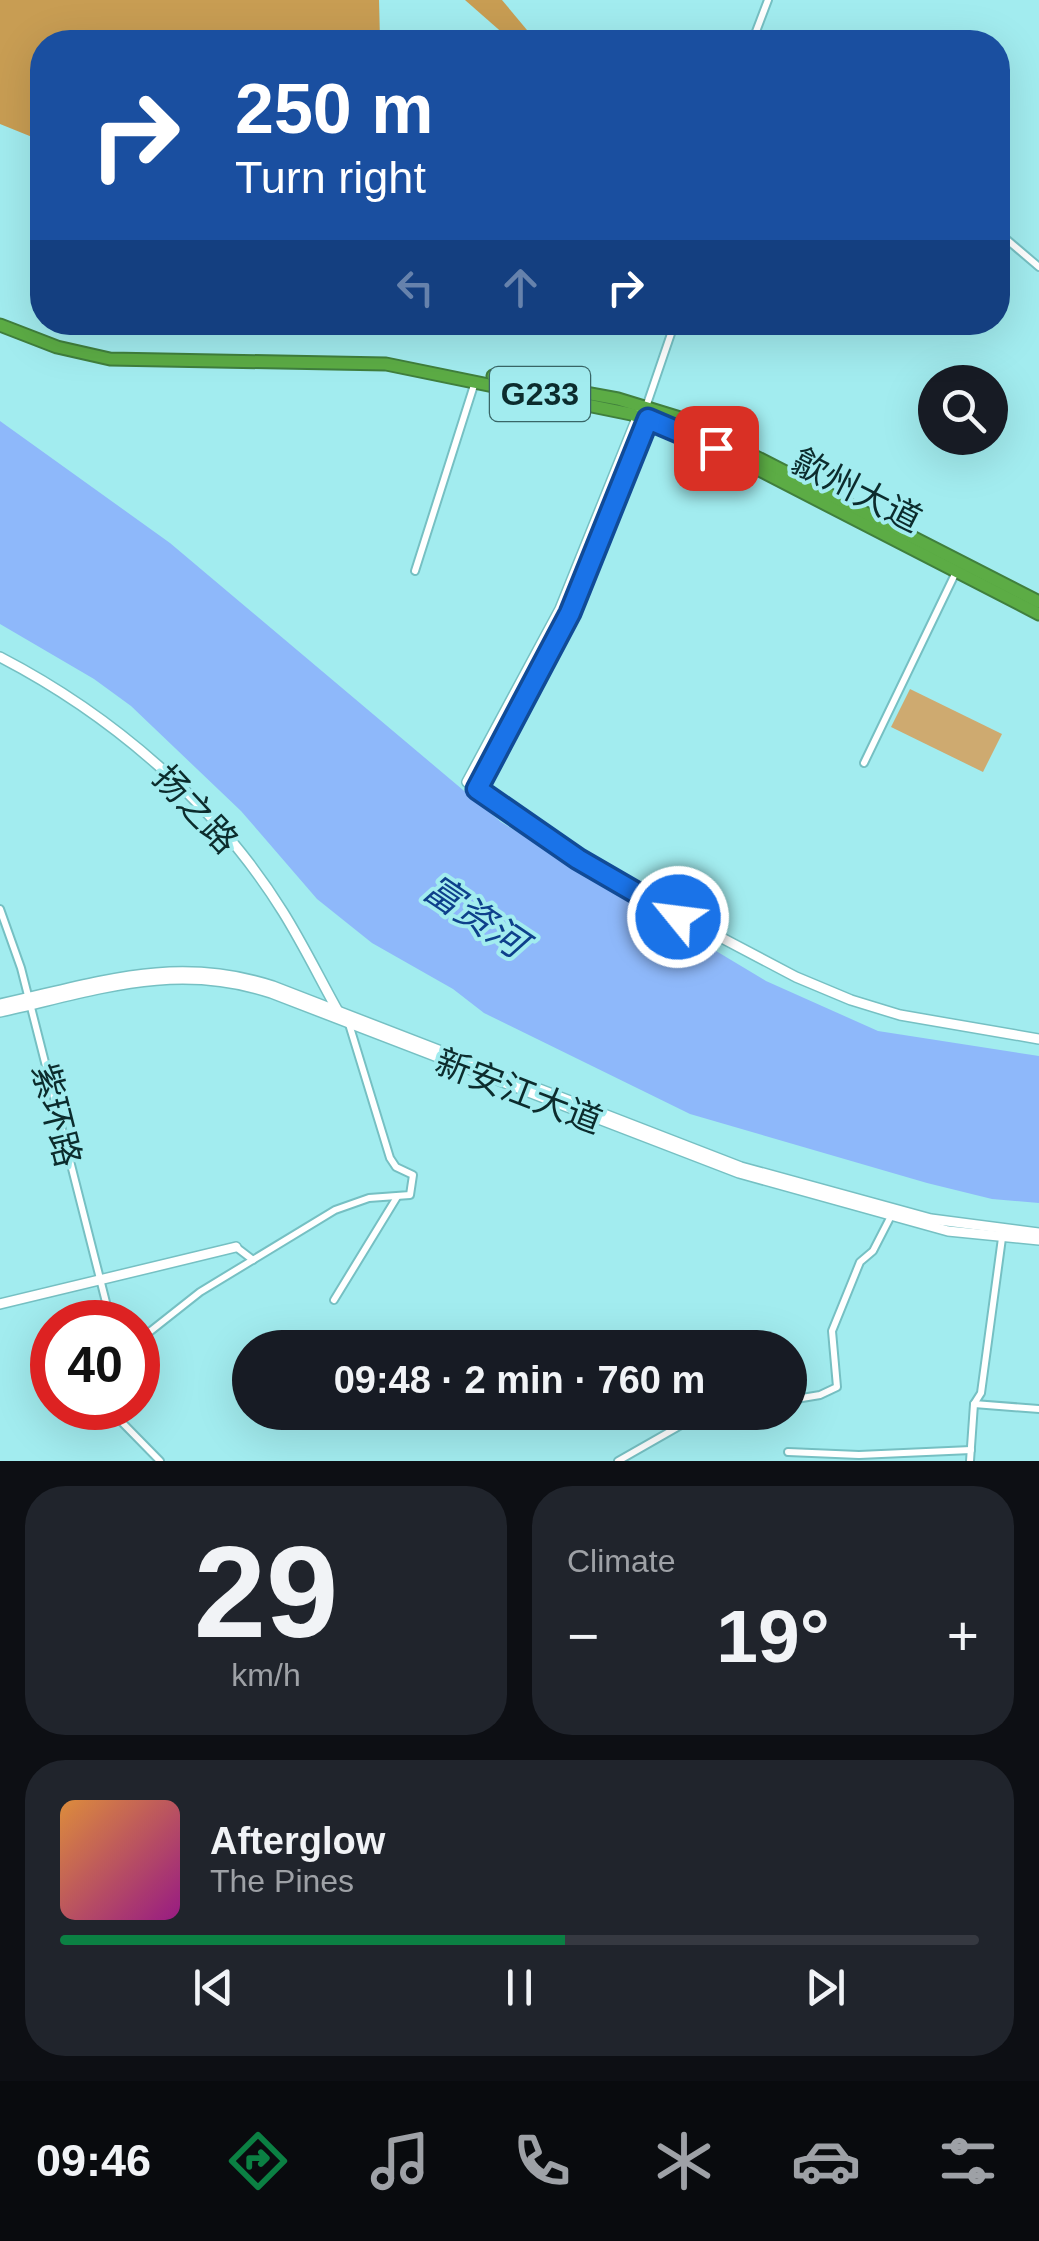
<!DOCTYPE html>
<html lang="en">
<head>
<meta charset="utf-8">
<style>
  body { margin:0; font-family:Helvetica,"Noto Sans SC",sans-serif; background:#20242c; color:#f1f3f6; height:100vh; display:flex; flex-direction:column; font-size:38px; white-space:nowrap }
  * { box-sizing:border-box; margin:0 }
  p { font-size:32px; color:#9ea1a6 }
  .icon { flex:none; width:55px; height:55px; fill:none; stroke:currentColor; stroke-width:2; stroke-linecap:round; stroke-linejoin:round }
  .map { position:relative; height:1461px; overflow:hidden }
  .details { display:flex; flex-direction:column; gap:25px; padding:25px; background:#0d0f14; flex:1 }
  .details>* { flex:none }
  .top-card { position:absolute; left:30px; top:30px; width:980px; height:305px; border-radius:40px; box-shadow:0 10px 40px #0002; background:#1a4fa0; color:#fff; overflow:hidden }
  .tools { position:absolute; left:918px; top:365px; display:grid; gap:20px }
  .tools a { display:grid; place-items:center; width:90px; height:90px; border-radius:50%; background:#171b24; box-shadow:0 10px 40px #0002; font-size:50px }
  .speed { position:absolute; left:30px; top:1300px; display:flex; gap:20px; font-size:50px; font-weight:700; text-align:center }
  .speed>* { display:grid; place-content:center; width:130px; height:130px; border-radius:50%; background:#171b24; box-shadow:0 10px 40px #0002; line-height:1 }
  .speed .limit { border:15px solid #d22; background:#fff; color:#111 }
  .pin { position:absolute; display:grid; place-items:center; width:85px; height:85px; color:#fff; margin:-42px; border-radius:20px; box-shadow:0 5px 15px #0006 }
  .me { position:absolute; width:110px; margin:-55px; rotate:299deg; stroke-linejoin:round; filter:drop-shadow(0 0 8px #0008) }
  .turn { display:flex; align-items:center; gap:35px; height:210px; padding:0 40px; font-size:45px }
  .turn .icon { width:130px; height:130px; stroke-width:2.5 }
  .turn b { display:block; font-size:70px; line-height:85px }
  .lanes { display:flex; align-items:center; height:95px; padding:0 40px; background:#0003; justify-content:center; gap:50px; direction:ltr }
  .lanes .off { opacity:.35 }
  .big { font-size:75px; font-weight:600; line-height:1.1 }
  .details .widget { flex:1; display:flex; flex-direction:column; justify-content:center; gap:15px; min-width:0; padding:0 35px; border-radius:40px; background:#20242c }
  .details .dial { align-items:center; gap:0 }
  .dial b { font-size:130px; line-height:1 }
  .song { display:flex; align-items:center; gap:30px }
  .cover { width:120px; height:120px; border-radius:15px; background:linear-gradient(135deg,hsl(30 70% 55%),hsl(310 70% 35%)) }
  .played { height:10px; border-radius:5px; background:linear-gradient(90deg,#0b8043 55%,#363941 55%) }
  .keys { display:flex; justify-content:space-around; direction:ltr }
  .heat { display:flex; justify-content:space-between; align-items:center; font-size:55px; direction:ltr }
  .details .tiles { flex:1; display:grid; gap:25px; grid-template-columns:1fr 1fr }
  .widget:last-child { grid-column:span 2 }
  .trip { position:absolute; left:232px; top:1330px; width:575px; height:100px; border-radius:50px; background:#171b24; box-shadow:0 10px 40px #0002; font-weight:600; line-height:100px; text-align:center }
  .dock { display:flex; height:160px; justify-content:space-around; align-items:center; background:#090b0e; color:#9ea1a6 }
  .dock .icon { width:70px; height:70px }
  .dock .on { color:#0b8043 }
  .dock b { font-size:45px; color:#f1f3f6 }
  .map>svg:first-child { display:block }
  .green { fill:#ceaa70 }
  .forest { fill:#c89d53 }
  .water { fill:#8eb8fa }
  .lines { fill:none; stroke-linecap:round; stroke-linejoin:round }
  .street-casing { stroke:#76c0c3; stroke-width:10 }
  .secondary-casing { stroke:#76c0c3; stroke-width:12 }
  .highway-casing { stroke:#407f3d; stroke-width:15 }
  .street { stroke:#fff; stroke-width:6 }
  .secondary { stroke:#fff; stroke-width:9 }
  .highway { stroke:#5cac45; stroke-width:11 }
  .route-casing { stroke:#114b97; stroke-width:25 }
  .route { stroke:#1a73e8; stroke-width:18 }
  .labels { text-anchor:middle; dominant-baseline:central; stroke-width:8; stroke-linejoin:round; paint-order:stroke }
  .shield { fill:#a2ecef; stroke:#396667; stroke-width:2.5 }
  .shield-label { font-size:32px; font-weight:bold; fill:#0c2c2d }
  .street-label { font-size:35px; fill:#0c2c2d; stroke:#a2ecef }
  .water-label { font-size:38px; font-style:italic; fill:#0e408b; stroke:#a2ecef }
</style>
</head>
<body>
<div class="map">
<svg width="1039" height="1461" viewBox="0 0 1039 1461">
  <rect width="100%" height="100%" fill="#a2ecef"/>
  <polygon class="green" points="910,689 1002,734 983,772 891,727"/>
  <g class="forest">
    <polygon points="0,0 379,0 380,40 42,42 42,141 0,124"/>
    <polygon points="465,0 502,0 537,42 513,42"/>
  </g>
  <polygon class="water" points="0,421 170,543 501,822 766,981 878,1031 1039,1056 1039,1203 992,1199 927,1183 690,1114 484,1013 453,989 372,943 317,899 241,811 131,706 94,679 0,624"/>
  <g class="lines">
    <g class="street-casing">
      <g id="street">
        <polyline points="752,42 768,0"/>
        <polyline points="998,232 1039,267"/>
        <polyline points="646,407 675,322"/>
        <polyline points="415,571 475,382"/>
        <polyline points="864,763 956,572"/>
        <polyline points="0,909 21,968 111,1322"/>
        <polyline points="236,1247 253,1260"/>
        <polyline points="334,1300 397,1197"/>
        <polyline points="138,1341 200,1292 335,1210 369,1198 410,1195 413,1175 396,1167 390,1158 349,1024"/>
        <polyline points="790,1400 820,1395 837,1387 832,1331 860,1262 873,1251 891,1216"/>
        <polyline points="974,1404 1039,1409"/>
        <polyline points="108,1408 160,1461"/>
        <polyline points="788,1452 859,1455 971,1450"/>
        <polyline points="618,1461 683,1424 718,1412"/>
        <polyline points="970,1461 974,1404 981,1393 1002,1238"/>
      </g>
    </g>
    <g class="secondary-casing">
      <g id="secondary">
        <polyline points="639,413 560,609 467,782 612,880 796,977 851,1000 900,1015 1039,1039"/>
        <path d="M0 657C112 715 216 804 283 912 303 944 320 979 339 1013"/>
        <polyline points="477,789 570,613 649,415"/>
        <path d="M0 1004C96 983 175 954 273 986L741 1167 931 1219 1039 1233"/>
        <path d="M0 1012C95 991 174 961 271 993L739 1173 948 1231 1039 1240"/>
        <polyline points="0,1304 236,1247"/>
      </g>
    </g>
    <g class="highway-casing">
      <g id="highway">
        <polyline points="0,325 57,347 110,359 386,364 631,414 703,441 1039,614"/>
        <polyline points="493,376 618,399 680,418 1039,602"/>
      </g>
    </g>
    <use href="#street" class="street"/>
    <use href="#secondary" class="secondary"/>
    <use href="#highway" class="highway"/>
  </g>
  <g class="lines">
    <g class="route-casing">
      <polyline id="route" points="678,917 578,859 477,789 570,613 648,419 716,448"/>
    </g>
    <use href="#route" class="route"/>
  </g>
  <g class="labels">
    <rect class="shield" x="490" y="367" width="100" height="54" rx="8"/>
    <g class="shield-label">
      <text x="540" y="394">G233</text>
    </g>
    <g class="street-label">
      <text transform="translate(857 490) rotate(27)">歙州大道</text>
      <text transform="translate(196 809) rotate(47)">扬之路</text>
      <text transform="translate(519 1091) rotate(21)">新安江大道</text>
      <text transform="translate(57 1115) rotate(76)">紫环路</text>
    </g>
    <g class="water-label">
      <text transform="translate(475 916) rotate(34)">富资河</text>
    </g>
  </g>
</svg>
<div class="tools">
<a><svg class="icon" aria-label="search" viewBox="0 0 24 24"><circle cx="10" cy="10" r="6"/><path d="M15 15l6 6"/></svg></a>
</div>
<div class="speed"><div class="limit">40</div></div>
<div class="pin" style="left:716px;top:448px;background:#d93025"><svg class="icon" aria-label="arrive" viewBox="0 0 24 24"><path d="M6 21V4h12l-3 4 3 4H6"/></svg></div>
<svg class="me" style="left:678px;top:917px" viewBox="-20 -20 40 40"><circle r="17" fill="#1a73e8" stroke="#fff" stroke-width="3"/><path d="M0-11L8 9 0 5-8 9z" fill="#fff"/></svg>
<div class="trip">09:48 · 2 min · 760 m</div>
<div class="top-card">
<div class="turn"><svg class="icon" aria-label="right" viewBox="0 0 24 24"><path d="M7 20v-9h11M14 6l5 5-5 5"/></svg><div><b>250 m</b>Turn right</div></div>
<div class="lanes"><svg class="icon off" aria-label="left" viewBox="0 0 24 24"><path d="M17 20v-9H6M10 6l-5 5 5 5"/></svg><svg class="icon off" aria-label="ahead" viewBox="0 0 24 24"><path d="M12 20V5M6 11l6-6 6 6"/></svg><svg class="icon" aria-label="right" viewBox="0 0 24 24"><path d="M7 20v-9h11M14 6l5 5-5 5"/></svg></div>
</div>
</div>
<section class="details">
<div class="tiles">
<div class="widget dial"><b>29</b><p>km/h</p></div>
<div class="widget"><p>Climate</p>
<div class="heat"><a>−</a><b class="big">19°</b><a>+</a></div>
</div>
<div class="widget">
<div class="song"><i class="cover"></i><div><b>Afterglow</b><p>The Pines</p></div></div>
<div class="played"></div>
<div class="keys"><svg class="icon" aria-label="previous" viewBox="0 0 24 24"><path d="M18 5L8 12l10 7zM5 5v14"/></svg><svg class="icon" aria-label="pause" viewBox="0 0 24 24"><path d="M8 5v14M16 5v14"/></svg><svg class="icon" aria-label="next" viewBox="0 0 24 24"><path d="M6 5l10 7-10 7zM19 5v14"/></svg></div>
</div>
</div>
</section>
<nav class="dock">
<b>09:46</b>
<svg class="icon on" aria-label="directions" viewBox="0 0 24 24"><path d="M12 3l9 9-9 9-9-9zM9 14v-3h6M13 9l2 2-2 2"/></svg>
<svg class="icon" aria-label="music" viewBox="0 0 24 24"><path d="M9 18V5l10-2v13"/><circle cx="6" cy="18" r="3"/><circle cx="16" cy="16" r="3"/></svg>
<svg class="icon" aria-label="phone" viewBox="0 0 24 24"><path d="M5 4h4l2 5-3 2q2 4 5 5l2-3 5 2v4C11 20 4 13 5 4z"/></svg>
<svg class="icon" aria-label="climate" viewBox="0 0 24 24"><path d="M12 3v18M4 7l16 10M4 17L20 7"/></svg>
<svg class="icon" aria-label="car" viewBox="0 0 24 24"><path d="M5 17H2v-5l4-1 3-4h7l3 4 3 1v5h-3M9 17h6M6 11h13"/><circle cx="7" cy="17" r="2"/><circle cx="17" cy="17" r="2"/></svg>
<svg class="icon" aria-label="filters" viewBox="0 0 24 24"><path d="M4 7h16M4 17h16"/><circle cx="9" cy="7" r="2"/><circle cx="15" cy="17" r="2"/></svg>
</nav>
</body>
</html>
